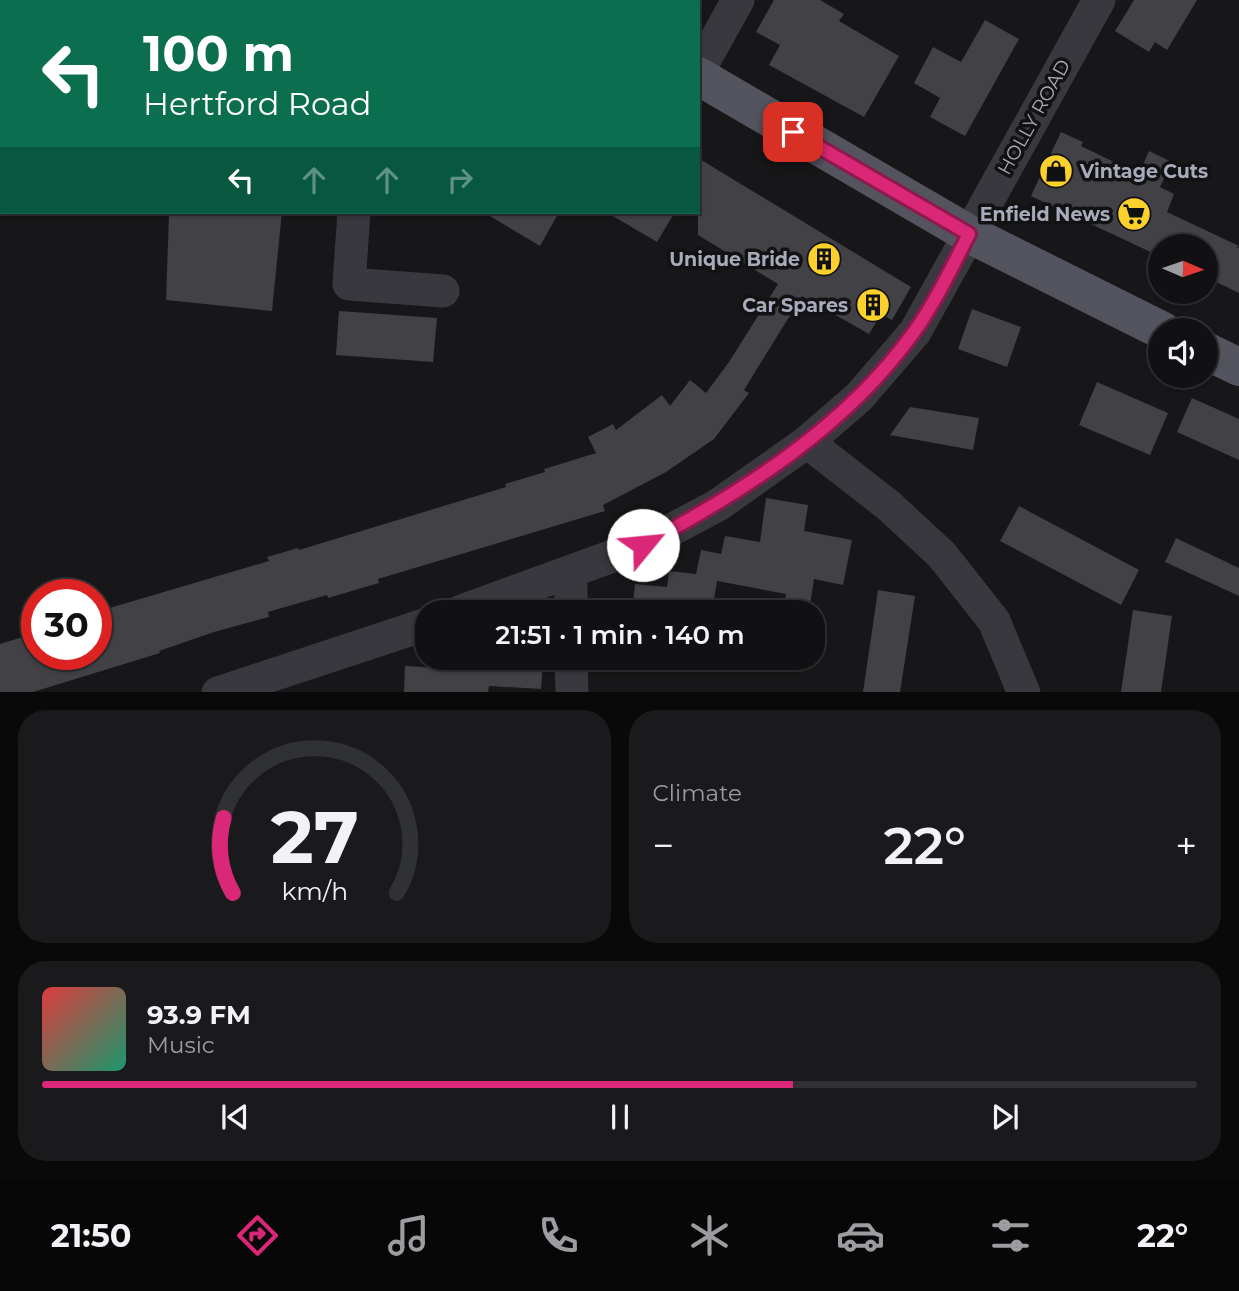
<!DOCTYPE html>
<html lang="en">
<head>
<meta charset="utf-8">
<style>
  body { margin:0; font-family:Montserrat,sans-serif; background:#1a1a1c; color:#f1f3f6; height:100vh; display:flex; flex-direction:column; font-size:26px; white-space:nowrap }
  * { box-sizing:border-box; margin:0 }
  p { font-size:23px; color:#9c9da0 }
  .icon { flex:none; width:38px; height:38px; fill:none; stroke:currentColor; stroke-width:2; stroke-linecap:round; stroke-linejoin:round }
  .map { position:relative; height:692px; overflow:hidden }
  .side { display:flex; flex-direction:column; gap:18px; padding:18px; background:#09090a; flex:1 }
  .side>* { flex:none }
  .hud { position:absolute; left:0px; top:0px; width:700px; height:214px; box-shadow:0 2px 5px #0004,0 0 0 2px #303133; background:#0b6e4f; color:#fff; overflow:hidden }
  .needle { width:46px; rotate:92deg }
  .fabs { position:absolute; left:1148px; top:234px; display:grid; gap:14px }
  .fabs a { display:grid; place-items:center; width:70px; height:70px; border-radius:50%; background:#111113; box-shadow:0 2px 5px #0004,0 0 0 2px #303133; font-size:35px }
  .speed { position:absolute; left:21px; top:579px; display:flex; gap:14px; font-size:35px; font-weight:700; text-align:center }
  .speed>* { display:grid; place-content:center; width:91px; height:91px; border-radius:50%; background:#111113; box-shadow:0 2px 5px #0004,0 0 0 2px #303133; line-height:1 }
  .speed .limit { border:10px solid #d22; background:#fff; color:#111 }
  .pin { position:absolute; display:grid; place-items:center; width:60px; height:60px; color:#fff; margin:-30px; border-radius:14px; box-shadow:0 4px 10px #0006 }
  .me { position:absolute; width:77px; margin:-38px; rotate:62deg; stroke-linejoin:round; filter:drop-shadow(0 0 5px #0008) }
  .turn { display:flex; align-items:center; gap:24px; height:147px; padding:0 28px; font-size:32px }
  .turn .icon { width:91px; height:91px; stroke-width:2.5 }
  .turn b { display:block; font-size:49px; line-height:60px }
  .lanes { display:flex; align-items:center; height:66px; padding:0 28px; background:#0003; justify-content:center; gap:35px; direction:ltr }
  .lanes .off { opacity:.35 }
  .big { font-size:52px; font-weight:600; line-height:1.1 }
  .side .card { flex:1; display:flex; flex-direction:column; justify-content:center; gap:10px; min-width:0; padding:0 24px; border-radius:28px; background:#1a1a1c }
  .side .dial { align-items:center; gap:0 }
  .dial svg { height:182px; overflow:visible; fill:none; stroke:#303133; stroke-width:7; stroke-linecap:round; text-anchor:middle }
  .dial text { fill:#f1f3f6; stroke:none }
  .song { display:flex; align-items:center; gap:21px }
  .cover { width:84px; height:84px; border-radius:10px; background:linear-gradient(135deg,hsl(0 70% 55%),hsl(160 70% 35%)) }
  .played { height:7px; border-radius:4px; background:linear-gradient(90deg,#db2777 65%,#303133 65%) }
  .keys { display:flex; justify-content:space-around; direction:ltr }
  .heat { display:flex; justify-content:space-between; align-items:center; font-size:38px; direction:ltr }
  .side .tiles { flex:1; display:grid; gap:18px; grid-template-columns:1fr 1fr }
  .card:last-child { grid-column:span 2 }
  .trip { position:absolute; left:415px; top:600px; width:410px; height:70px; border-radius:28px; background:#111113; box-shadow:0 2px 5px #0004,0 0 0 2px #303133; font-weight:600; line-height:70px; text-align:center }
  .tabs { display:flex; height:112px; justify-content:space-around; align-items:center; background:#070708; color:#9c9da0 }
  .tabs .icon { width:49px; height:49px }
  .tabs .on { color:#db2777 }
  .tabs b { font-size:32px; color:#f1f3f6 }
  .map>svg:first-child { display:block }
  .building { fill:#414146 }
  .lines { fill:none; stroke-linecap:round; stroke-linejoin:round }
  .street { stroke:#38383e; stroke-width:33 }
  .primary { stroke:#53545d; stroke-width:38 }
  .route-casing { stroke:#8e194d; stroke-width:18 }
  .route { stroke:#db2777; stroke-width:12 }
  .labels { text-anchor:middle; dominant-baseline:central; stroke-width:7; stroke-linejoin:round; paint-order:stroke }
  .street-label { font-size:19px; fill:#a8abba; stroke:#121214 }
  .poi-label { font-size:19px; font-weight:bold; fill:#a8abba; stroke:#121214; text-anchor:end }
</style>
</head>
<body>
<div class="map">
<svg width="1239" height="693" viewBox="0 0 1239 693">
  <rect width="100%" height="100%" fill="#171719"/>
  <g class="building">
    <polygon points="774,0 820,0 844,14 839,21 899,56 864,117 769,65 780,45 756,32"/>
    <polygon points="1134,0 1197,0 1167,50 1155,42 1149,52 1115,31"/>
    <polygon points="985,20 1019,39 965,136 930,117 940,98 914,83 933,47 961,62"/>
    <polygon points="1061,132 1083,142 1081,146 1139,174 1149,151 1172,162 1160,187 1174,194 1167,212 1239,246 1236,247 1239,248 1239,293 1206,277 1206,247 1160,247 1157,255 1031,196"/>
    <polygon points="698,158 911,287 892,320 881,314 869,334 802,296 744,390 749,393 714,439 666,472 603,505 605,511 378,579 379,583 328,598 327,595 268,612 269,617 214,632 159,651 160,653 33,692 0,692 0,644 29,635 35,654 96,654 96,612 269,561 267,557 298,548 299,550 506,487 505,484 545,472 544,469 596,453 588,437 613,424 616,430 662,395 670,406 690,380 706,393 729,362 778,284 698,235"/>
    <polygon points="214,212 282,212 272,311 166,300 169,214 214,216"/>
    <polygon points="483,212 559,212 540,246"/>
    <polygon points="606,212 675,212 657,242"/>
    <polygon points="972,309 1021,327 1007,367 958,349"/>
    <polygon points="339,311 437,318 433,362 336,355"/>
    <polygon points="1097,382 1168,413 1150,455 1079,425"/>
    <polygon points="1192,398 1239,419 1239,460 1177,432"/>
    <polygon points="910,407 979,418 973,450 890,435"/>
    <polygon points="766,498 808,505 804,531 852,540 843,585 814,579 809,612 783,612 786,594 717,581 713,605 689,601 687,612 615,612 616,602 633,604 635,584 667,587 669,571 696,574 701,550 721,554 725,536 760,542"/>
    <polygon points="1019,506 1139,570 1121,605 1000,541"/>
    <polygon points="1176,538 1239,568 1239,596 1165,562"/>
    <polygon points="878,590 915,596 900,692 863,692"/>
    <polygon points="1133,610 1172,616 1161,692 1121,692"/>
    <polygon points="440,658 543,658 541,689 489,686 488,692 404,692 405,666 439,668"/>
  </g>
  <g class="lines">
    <g class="street">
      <polyline points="460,2 461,0"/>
      <polyline points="698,72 738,0"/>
      <polyline points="354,212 349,284 443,291"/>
      <polyline points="807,442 888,505 942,555 994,621 1024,693"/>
      <polyline points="571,572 571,612"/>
      <polyline points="459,612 643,545 718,505 807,442 859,397 915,332 1099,0"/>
      <polyline points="571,658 572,693"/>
      <polyline points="218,693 427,624"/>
    </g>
    <g class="primary">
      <polyline points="566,0 569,2"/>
      <polyline points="698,76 969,234 1163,331"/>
      <polyline points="1206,351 1239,367"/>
    </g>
  </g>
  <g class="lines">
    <g class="route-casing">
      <path id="route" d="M643 545C744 491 846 427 914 332 935 303 952 267 969 234L793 132"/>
    </g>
    <use href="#route" class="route"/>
  </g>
  <defs>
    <g id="shop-disc" transform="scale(1.75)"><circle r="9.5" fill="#fbd12c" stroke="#121214"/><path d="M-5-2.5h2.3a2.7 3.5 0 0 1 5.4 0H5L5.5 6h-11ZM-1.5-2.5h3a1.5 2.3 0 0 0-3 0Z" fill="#111"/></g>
    <g id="supermarket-disc" transform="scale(1.75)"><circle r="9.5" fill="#fbd12c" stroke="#121214"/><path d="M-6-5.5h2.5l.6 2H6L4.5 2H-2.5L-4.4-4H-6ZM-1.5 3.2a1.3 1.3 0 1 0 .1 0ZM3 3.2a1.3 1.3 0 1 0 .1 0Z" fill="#111"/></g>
    <g id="building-disc" transform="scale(1.75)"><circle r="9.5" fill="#fbd12c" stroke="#121214"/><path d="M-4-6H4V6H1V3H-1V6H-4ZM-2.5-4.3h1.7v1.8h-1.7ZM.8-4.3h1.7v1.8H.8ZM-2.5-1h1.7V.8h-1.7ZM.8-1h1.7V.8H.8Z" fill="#111"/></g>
  </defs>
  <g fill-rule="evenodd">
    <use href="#shop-disc" x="1056" y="171"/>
    <use href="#supermarket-disc" x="1134" y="214"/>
    <use href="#building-disc" x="824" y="259"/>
    <use href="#building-disc" x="873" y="305"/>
  </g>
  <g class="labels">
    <g class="street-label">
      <text transform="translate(1034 117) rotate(-61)">HOLLY ROAD</text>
    </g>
    <g class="poi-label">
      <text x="1080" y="171" text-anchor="start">Vintage Cuts</text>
      <text x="1110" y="214">Enfield News</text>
      <text x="800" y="259">Unique Bride</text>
      <text x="848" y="305">Car Spares</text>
    </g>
  </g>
</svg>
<div class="fabs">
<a><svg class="needle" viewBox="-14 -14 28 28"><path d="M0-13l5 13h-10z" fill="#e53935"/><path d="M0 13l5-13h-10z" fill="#9c9da0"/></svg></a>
<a><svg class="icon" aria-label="sound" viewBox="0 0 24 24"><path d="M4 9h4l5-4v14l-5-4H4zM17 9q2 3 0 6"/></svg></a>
</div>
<div class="speed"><div class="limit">30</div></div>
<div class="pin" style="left:793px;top:132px;background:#d93025"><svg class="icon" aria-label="arrive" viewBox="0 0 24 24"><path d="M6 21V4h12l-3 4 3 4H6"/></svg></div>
<svg class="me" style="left:643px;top:545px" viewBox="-20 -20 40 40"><circle r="19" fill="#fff"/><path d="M0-13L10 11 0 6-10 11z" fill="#db2777"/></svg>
<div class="trip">21:51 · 1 min · 140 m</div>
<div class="hud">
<div class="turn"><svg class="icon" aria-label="left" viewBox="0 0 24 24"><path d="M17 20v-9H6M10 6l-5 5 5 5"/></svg><div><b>100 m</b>Hertford Road</div></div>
<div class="lanes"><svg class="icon" aria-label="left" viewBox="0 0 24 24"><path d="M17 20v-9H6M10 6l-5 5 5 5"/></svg><svg class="icon off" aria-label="ahead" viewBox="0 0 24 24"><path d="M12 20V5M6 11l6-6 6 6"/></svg><svg class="icon off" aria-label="ahead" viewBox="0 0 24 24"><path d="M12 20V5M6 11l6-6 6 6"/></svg><svg class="icon off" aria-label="right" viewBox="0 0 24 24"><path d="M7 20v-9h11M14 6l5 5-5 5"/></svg></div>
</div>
</div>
<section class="side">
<div class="tiles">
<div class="card dial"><svg viewBox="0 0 100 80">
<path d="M14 69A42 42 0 1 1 86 69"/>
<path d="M14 69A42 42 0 0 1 10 36" stroke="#db2777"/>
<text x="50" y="56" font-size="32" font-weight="700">27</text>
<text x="50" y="72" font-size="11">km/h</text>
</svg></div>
<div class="card"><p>Climate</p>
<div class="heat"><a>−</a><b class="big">22°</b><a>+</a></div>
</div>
<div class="card">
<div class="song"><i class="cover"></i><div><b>93.9 FM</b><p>Music</p></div></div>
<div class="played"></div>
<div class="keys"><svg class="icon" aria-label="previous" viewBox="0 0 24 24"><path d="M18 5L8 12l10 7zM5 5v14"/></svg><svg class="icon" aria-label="pause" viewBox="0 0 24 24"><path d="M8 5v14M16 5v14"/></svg><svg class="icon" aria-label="next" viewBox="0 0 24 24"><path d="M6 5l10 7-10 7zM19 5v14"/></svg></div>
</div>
</div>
</section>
<nav class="tabs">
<b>21:50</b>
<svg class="icon on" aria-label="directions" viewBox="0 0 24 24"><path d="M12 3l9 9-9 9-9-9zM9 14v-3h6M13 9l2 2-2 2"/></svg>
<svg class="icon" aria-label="music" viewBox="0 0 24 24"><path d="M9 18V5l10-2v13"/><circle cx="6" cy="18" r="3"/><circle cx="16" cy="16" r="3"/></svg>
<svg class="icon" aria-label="phone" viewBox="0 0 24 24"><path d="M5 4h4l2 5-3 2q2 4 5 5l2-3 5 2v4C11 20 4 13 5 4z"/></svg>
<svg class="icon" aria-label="climate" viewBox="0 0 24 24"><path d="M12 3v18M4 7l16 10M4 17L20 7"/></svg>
<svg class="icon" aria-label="car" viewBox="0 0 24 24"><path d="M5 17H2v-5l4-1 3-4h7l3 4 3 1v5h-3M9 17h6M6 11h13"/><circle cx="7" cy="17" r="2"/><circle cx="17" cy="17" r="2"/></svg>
<svg class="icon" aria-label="filters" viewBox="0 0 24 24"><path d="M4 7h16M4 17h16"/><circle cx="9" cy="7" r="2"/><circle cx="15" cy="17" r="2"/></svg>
<b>22°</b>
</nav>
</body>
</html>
